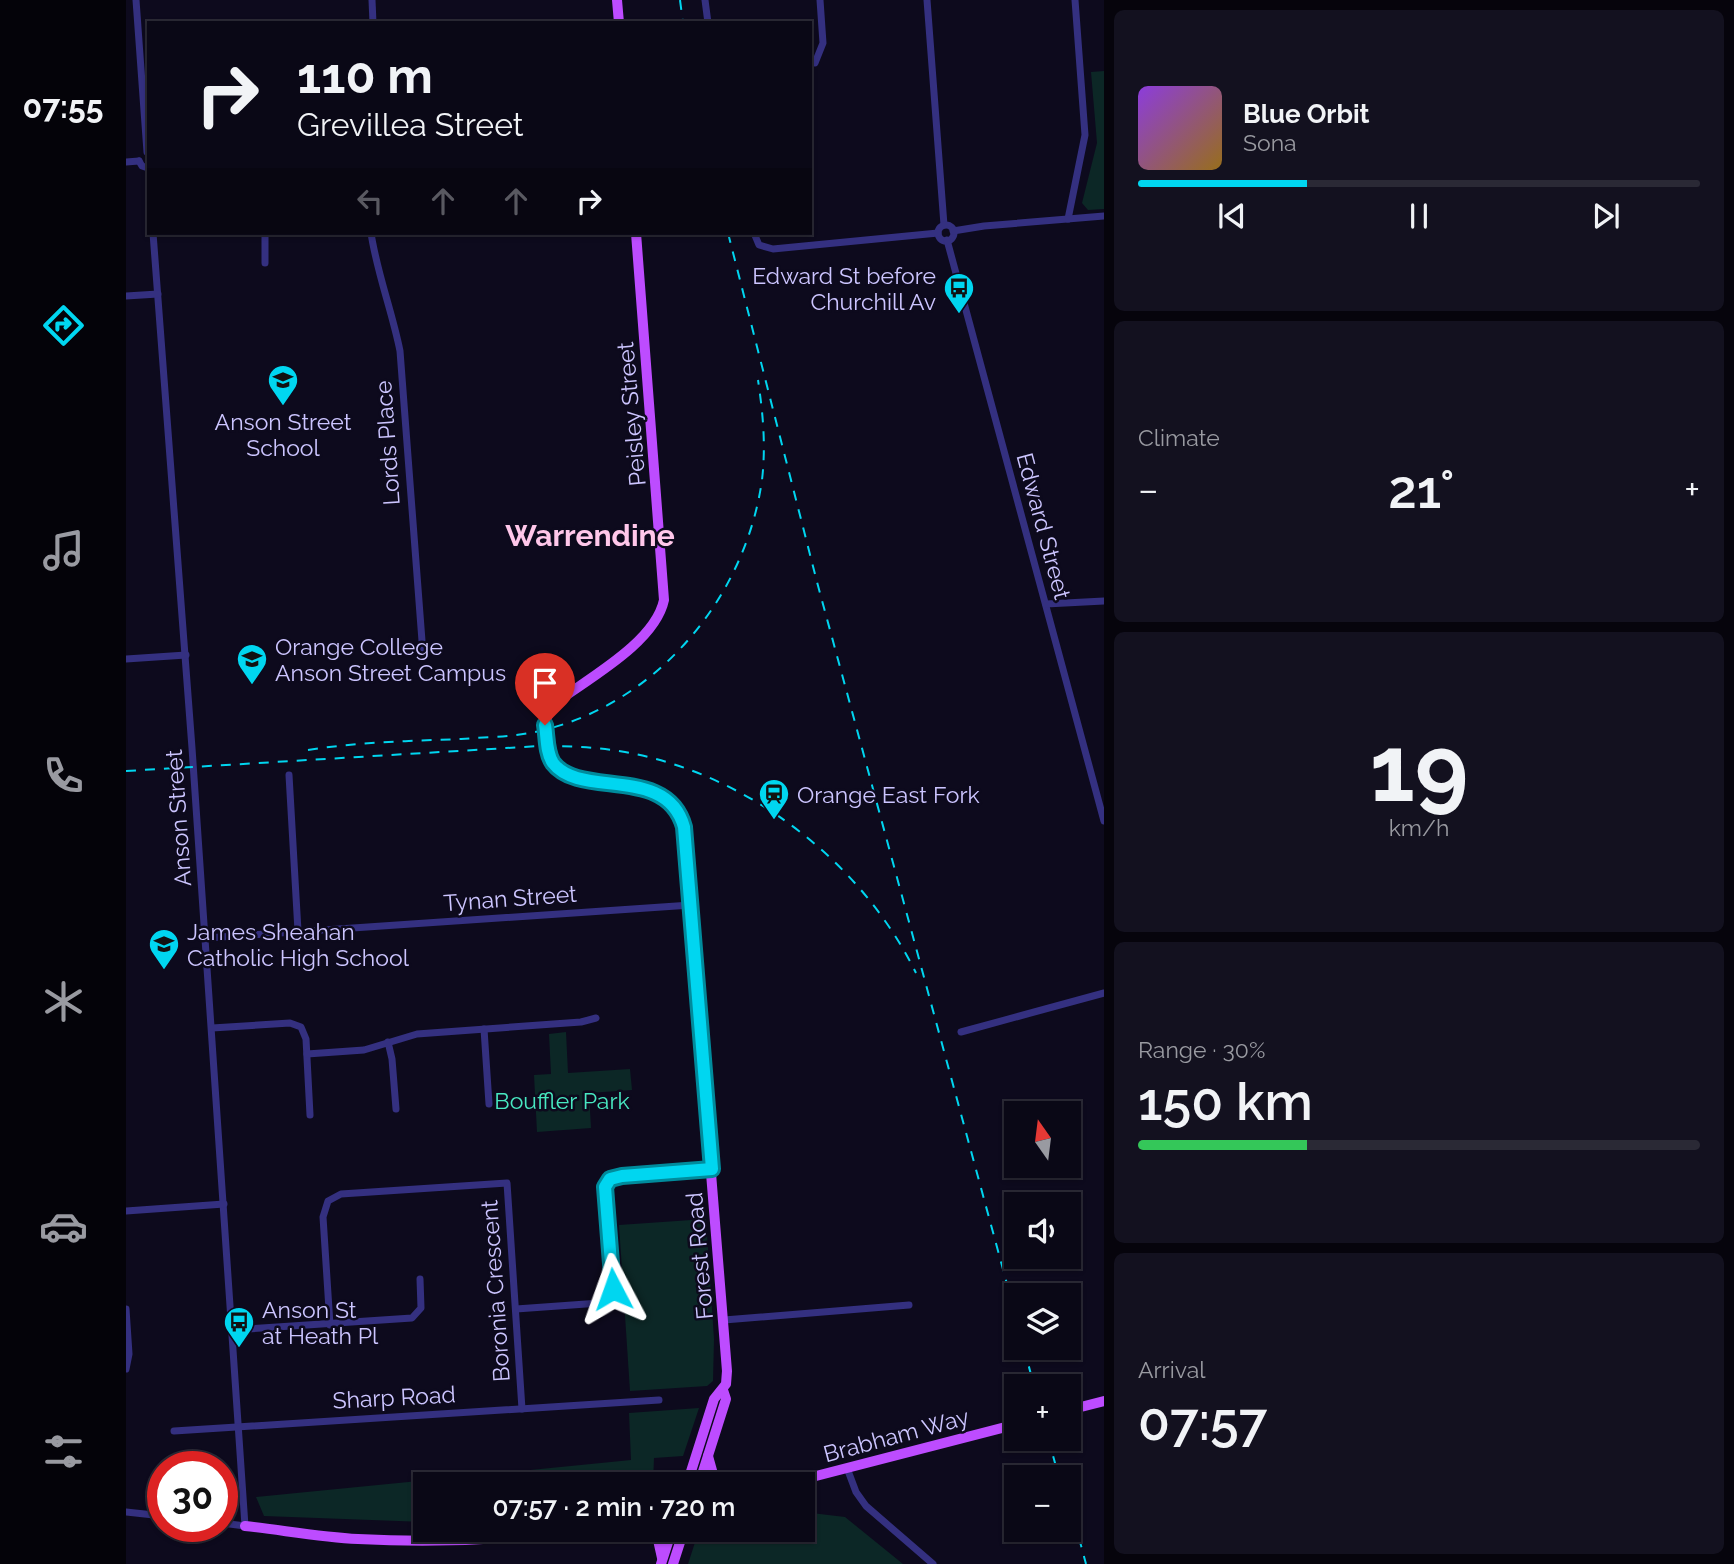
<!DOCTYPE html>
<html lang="en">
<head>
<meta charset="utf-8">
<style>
  body { margin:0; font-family:Raleway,sans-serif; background:#13111f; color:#f1f3f6; height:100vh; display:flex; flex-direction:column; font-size:26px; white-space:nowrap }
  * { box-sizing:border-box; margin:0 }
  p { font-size:23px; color:#999aa1 }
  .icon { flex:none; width:38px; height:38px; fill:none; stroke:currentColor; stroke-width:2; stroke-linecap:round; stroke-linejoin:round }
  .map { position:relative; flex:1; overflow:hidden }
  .details { display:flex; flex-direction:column; gap:10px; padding:10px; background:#06040c; width:630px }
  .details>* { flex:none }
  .guide { position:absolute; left:21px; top:21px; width:665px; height:214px; border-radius:0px; box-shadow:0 2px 5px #0004,0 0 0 2px #2a2935; background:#0a0816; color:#f1f3f6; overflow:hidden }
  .needle { width:46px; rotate:346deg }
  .buttons { position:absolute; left:878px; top:1101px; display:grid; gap:14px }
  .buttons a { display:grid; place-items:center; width:77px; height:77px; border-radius:0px; background:#0a0816; box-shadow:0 2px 5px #0004,0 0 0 2px #2a2935; font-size:35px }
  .speed { position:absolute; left:21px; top:1451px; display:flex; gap:14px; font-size:35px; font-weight:700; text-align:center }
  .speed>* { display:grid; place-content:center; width:91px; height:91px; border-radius:50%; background:#0a0816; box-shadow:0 2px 5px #0004,0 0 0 2px #2a2935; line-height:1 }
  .speed .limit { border:10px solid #d22; background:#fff; color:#111 }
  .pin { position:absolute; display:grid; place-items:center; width:60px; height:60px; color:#fff; margin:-72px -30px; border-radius:50% 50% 50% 0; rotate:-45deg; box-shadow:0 0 7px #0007 }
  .pin .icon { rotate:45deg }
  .me { position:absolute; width:77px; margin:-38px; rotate:356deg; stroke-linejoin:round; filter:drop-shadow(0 0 5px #0008) }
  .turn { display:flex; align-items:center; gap:24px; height:147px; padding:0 35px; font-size:32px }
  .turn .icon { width:91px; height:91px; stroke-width:2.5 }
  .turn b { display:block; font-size:49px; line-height:60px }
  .lanes { display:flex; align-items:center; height:66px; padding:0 35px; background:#0003; justify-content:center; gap:35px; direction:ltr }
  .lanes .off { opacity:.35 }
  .big { font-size:52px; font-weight:600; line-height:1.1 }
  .details .widget { flex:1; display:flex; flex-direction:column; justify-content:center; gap:10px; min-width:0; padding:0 24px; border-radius:10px; background:#13111f }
  .details .dial { align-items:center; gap:0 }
  .dial b { font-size:91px; line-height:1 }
  .song { display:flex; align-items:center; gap:21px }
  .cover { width:84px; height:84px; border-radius:10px; background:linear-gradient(135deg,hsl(270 70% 55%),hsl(40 70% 35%)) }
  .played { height:7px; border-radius:4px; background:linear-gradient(90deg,#00d6f0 30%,#2a2935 30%) }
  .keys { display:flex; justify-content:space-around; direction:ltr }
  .heat { display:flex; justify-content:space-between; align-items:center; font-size:38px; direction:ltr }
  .charge { height:10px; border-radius:5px; background:linear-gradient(90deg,#34c759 30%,#2a2935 0) }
  .trip { position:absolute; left:287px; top:1472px; width:402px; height:70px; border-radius:0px; background:#0a0816; box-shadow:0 2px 5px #0004,0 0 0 2px #2a2935; font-weight:600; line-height:70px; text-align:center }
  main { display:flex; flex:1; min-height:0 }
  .tab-bar { display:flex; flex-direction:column; width:126px; justify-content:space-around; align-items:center; background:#040309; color:#999aa1 }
  .tab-bar .icon { width:49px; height:49px }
  .tab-bar .active { color:#00d6f0 }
  .tab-bar b { font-size:32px; color:#f1f3f6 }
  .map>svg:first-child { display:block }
  .green { fill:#0c2726 }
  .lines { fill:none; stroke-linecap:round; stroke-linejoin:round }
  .minor { stroke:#343080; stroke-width:7 }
  .major { stroke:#bd4cff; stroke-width:10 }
  .rail { stroke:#00d6f0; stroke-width:2; stroke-dasharray:10 9; stroke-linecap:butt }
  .route-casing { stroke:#008b9c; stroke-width:18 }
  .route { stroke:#00d6f0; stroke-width:12 }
  .labels { text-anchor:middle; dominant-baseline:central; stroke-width:5; stroke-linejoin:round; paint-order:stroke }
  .poi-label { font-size:23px; fill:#ccc5ff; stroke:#0d0a1d; text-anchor:start }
  .street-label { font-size:23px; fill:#ccc5ff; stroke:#0d0a1d }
  .park-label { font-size:23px; fill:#48e8c1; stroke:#0d0a1d }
  .district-label { font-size:30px; font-weight:bold; fill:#ffc7ea; stroke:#0d0a1d }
</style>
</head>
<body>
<main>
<nav class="tab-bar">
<b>07:55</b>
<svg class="icon active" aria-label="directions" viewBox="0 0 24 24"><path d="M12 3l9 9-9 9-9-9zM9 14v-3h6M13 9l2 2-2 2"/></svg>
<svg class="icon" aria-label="music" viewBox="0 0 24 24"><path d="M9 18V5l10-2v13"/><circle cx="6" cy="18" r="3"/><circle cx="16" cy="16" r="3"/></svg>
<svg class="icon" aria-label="phone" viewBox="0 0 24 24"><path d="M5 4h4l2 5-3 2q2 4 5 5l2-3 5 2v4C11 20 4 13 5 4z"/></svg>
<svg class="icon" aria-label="climate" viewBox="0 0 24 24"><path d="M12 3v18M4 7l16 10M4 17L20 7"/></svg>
<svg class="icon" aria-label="car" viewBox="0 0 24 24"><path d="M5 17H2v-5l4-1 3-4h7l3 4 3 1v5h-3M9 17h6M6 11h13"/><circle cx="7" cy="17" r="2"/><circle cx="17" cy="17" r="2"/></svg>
<svg class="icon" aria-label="filters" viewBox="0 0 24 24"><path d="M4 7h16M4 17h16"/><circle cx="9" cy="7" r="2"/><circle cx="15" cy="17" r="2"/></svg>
</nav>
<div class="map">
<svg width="978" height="1564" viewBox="0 0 978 1564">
  <rect width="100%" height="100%" fill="#0d0a1d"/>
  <g class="green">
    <polygon points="978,71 978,209 962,210 956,203 971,143 965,72"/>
    <polygon points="440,1032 442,1073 504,1069 506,1090 463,1093 465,1128 411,1132 408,1075 425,1074 423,1034"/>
    <polygon points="580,1219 588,1339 587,1381 581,1386 504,1391 493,1225"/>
    <polygon points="573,1408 557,1456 528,1458 527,1484 299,1484 299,1522 138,1516 130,1497 505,1460 503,1413"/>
    <polygon points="677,1512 719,1517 777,1564 562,1564 573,1530 677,1530"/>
  </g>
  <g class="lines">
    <g class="minor">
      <polyline points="10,0 21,152"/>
      <polyline points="246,0 247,23"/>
      <polyline points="579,0 582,23"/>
      <polyline points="801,0 818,225"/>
      <polyline points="689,63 697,43 694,0"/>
      <polyline points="13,161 16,166 22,168"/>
      <polyline points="0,162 13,161"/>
      <polyline points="942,219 959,135 949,0"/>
      <circle cx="820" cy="233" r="8"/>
      <polyline points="827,231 858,226 978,216"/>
      <polyline points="27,233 66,748 119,1526 96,1523"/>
      <polyline points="139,233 139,263"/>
      <path d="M245 233C251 273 266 311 274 351L297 654"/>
      <polyline points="628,233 633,245 647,249 812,233"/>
      <polyline points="821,240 978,821"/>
      <polyline points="0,296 32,294"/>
      <polyline points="920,604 978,601"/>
      <polyline points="0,659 60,655"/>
      <polyline points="163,775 172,931"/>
      <polyline points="80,938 565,905"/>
      <polyline points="86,1028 164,1023 175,1027 180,1039 184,1115"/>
      <polyline points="358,1029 363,1104"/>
      <polyline points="835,1032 978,993"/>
      <polyline points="262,1042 266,1059 270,1109"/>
      <polyline points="181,1054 238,1050 291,1034 455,1022 470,1018"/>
      <polyline points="0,1211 98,1204"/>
      <polyline points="0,1309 3,1354 0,1369"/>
      <polyline points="390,1309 474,1303 481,1299 487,1289 479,1187 484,1179 496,1176 586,1169"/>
      <polyline points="598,1320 783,1305"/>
      <polyline points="204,1325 197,1217 202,1201 215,1194 381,1183 396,1409"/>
      <polyline points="106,1330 286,1318 295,1308 294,1279"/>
      <polyline points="48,1431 533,1400"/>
      <polyline points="721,1468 730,1492 740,1506 807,1564"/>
      <polyline points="0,1512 37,1516"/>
    </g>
    <g class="major">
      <polyline points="491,0 493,23"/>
      <path d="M510 233 538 600C529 643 461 679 428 704 419 716 419 725 421 740 429 812 539 756 557 827L601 1371 600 1384 588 1399 561 1484"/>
      <polyline points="943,1410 978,1401"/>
      <polyline points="582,1456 587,1474 594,1484"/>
      <polyline points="573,1484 600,1399 597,1390"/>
      <polyline points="636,1484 647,1484"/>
      <polyline points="659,1484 891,1424"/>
      <path d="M119 1526C156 1530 194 1537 232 1539 305 1543 381 1540 454 1530"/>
      <polyline points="523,1530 532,1540 536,1558"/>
      <polyline points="535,1564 546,1530"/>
      <polyline points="547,1564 558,1530"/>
    </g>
    <g class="rail">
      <polyline points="554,0 557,23"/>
      <polyline points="602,233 691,582 891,1321"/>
      <path d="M182 750C232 742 284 741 335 739 359 737 385 737 409 732 528 707 619 600 636 480 640 446 637 413 632 380"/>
      <path d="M0 771 414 746C442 746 470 747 499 752 622 774 735 861 790 973"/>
      <polyline points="898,1348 908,1386"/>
      <polyline points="922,1438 933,1477"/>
      <polyline points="943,1501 960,1564"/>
    </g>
  </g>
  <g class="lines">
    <g class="route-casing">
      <path id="route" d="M419 725C421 737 420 753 427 763 454 799 541 764 558 827L586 1169 496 1176 484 1179 479 1187 487 1289"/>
    </g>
    <use href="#route" class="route"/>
  </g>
  <defs>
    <g id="bus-pin" transform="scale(1.575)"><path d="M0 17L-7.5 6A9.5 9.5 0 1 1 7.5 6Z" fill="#00d6f0" stroke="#0d0a1d"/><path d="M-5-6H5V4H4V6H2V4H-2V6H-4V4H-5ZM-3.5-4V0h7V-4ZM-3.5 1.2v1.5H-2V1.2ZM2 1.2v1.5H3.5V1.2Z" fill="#111"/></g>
    <g id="school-pin" transform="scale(1.575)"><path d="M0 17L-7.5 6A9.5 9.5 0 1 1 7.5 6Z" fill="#00d6f0" stroke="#0d0a1d"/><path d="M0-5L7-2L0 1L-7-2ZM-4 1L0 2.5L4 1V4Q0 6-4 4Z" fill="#111"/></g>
    <g id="university-pin" transform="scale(1.575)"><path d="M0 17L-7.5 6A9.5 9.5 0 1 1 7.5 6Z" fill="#00d6f0" stroke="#0d0a1d"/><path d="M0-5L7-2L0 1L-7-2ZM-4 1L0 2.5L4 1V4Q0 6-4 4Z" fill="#111"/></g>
    <g id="station-pin" transform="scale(1.575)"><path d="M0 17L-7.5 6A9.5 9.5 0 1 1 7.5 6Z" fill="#00d6f0" stroke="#0d0a1d"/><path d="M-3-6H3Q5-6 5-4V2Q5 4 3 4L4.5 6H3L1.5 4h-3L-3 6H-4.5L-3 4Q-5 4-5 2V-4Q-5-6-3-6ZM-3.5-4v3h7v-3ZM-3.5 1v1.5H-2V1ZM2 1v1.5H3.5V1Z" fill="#111"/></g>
  </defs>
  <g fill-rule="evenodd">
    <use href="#bus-pin" x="833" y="288"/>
    <use href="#school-pin" x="157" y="380"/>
    <use href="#university-pin" x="126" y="659"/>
    <use href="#station-pin" x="648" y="794"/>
    <use href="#school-pin" x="38" y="944"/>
    <use href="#bus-pin" x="113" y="1322"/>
  </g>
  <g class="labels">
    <g class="poi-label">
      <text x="810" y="275" text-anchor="end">Edward St before<tspan x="810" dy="26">Churchill Av</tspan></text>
      <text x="157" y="421" text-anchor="middle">Anson Street<tspan x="157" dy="26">School</tspan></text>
      <text x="149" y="646">Orange College<tspan x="149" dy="26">Anson Street Campus</tspan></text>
      <text x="671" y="794">Orange East Fork</text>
      <text x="61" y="931">James Sheahan<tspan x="61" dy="26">Catholic High School</tspan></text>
      <text x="136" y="1309">Anson St<tspan x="136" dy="26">at Heath Pl</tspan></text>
    </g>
    <g class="street-label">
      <text transform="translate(505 414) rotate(-95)">Peisley Street</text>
      <text transform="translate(261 443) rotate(-94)">Lords Place</text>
      <text transform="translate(918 526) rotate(75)">Edward Street</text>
      <text transform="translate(52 818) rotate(-94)">Anson Street</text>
      <text transform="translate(384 898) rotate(-4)">Tynan Street</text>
      <text transform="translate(573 1256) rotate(-95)">Forest Road</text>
      <text transform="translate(369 1291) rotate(-94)">Boronia Crescent</text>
      <text transform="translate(268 1397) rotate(-3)">Sharp Road</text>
      <text transform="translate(770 1435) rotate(-15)">Brabham Way</text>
    </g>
    <g class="park-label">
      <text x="436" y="1100">Bouffler Park</text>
    </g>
    <g class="district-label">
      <text x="464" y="535">Warrendine</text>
    </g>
  </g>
</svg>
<div class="buttons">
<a><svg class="needle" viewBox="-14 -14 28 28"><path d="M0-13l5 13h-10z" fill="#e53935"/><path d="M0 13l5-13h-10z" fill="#999aa1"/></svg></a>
<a><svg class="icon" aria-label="sound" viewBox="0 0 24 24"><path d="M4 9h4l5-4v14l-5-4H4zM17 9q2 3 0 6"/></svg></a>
<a><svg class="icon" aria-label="layers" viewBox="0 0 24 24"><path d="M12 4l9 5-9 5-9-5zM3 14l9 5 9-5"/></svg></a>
<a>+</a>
<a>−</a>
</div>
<div class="speed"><div class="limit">30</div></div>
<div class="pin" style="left:419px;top:725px;background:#d93025"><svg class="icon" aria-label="arrive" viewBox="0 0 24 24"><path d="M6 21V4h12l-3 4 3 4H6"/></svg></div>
<svg class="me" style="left:487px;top:1289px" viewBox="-20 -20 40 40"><path d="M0-17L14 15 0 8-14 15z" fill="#00d6f0" stroke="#fff" stroke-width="4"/></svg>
<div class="trip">07:57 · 2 min · 720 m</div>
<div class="guide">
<div class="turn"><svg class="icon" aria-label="right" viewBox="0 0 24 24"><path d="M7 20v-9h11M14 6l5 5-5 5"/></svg><div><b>110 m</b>Grevillea Street</div></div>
<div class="lanes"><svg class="icon off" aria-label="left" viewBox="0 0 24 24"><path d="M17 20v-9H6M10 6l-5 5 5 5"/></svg><svg class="icon off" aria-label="ahead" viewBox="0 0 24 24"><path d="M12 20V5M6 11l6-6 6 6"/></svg><svg class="icon off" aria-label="ahead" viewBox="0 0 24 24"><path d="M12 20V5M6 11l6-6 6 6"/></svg><svg class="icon" aria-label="right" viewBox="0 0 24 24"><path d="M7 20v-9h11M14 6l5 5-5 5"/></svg></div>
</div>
</div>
<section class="details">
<div class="widget">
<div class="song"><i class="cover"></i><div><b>Blue Orbit</b><p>Sona</p></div></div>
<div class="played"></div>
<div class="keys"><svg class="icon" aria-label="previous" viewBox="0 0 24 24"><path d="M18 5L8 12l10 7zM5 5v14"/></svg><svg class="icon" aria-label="pause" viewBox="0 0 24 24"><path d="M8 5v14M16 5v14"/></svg><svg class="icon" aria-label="next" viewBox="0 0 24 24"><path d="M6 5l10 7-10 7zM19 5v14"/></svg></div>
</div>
<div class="widget"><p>Climate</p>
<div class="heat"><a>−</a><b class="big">21°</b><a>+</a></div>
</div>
<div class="widget dial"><b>19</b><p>km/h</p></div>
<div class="widget"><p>Range · 30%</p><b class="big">150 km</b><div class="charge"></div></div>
<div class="widget"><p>Arrival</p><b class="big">07:57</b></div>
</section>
</main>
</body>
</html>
